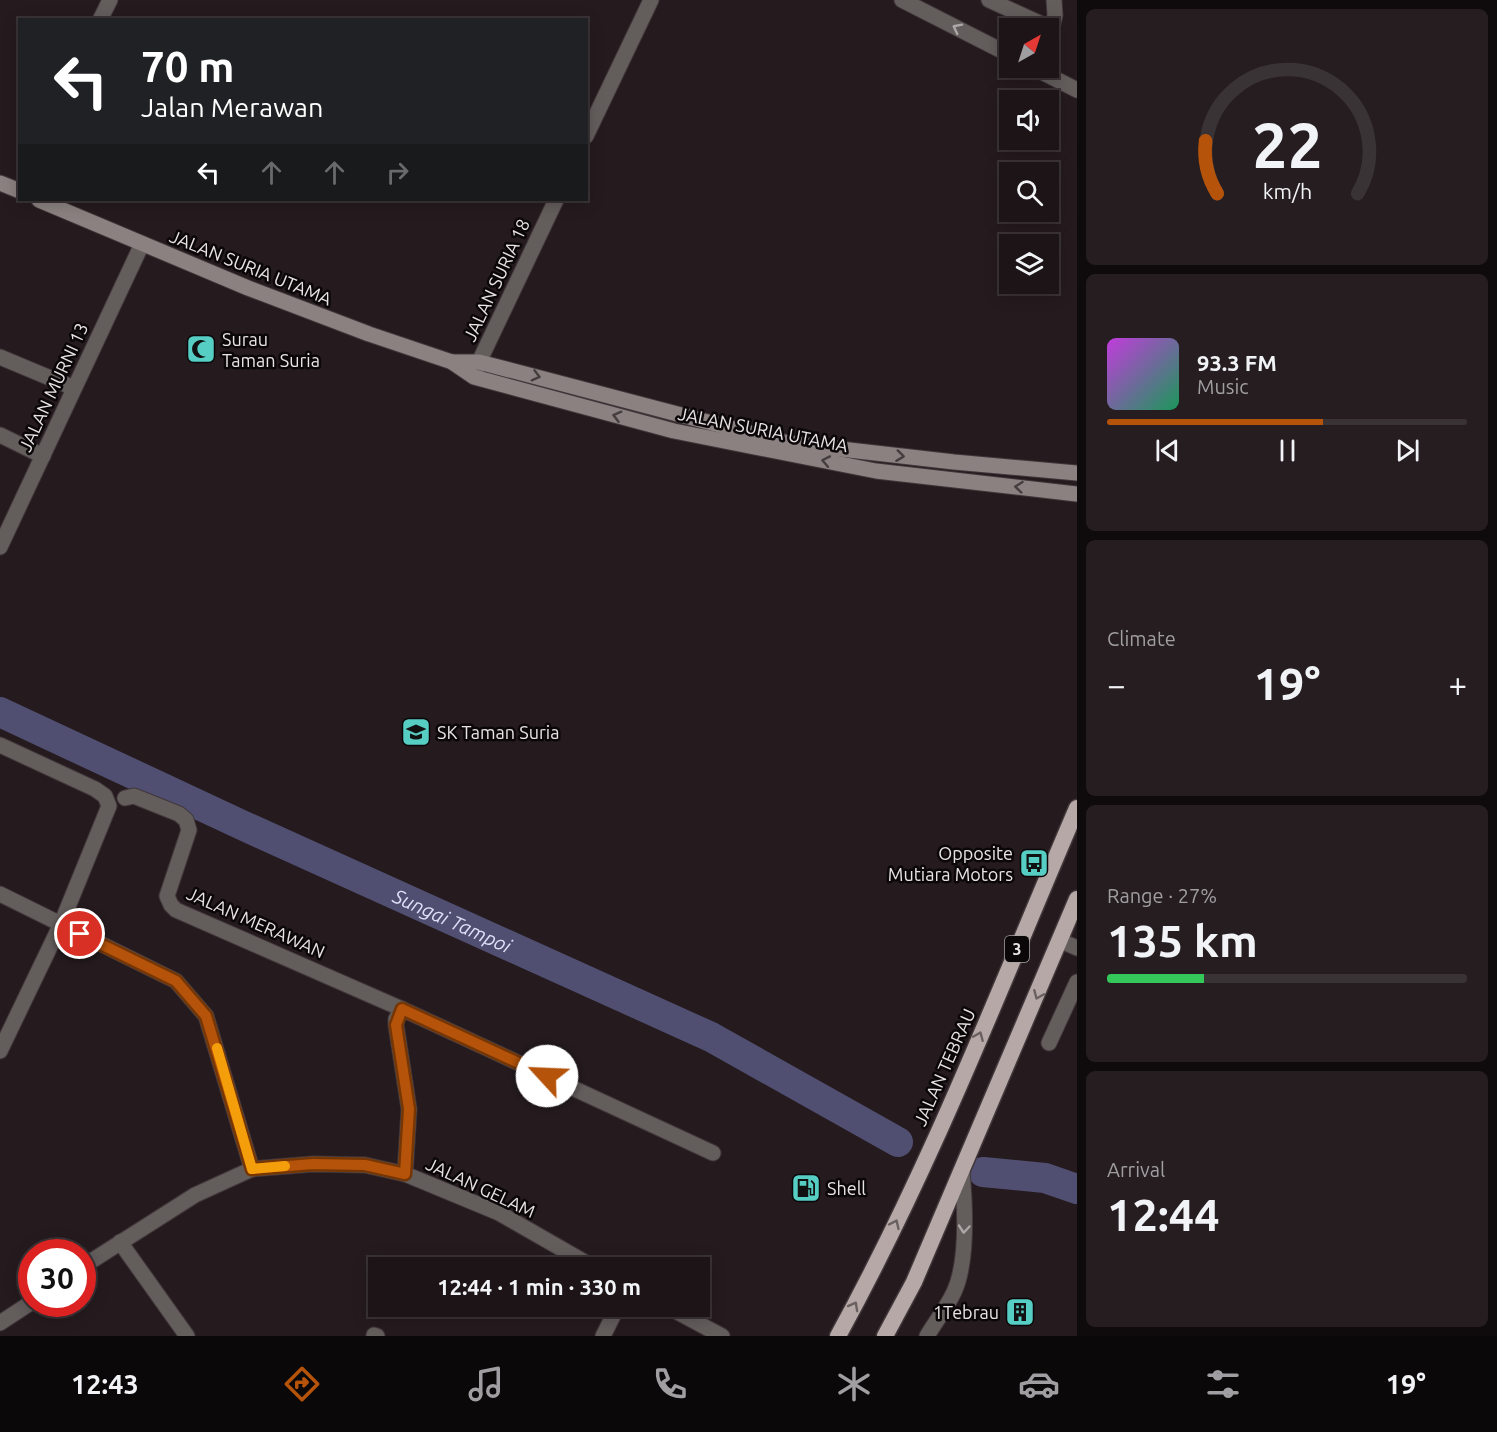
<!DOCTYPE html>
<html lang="en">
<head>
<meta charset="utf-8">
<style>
  body { margin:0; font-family:Ubuntu,sans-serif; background:#251d20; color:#f1f3f6; height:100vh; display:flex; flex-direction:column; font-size:22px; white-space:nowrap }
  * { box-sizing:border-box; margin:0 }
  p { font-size:20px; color:#a09ea1 }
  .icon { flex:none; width:33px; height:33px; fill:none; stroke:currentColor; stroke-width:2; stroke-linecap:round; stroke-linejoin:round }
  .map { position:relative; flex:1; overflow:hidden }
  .panel { display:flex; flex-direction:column; gap:9px; padding:9px; background:#0f0b0d; width:420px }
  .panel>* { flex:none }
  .guide { position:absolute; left:18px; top:18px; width:570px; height:183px; border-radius:0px; box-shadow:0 3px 15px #0003,0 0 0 2px #3a3336; background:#202124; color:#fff; overflow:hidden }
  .needle { width:39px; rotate:39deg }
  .controls { position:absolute; left:999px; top:18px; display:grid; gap:12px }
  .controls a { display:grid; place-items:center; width:60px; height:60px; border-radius:0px; background:#1c1417; box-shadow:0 3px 15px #0003,0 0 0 2px #3a3336; font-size:30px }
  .speed { position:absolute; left:18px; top:1239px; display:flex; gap:12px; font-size:30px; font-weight:700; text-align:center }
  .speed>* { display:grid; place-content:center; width:78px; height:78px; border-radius:50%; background:#1c1417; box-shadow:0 3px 15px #0003,0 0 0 2px #3a3336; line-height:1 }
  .speed .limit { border:9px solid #d22; background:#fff; color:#111 }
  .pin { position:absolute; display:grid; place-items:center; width:51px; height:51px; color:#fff; margin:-26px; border:3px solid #fff; border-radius:50%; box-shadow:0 2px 6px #0007 }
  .me { position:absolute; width:66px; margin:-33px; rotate:295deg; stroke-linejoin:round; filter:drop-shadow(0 0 4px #0008) }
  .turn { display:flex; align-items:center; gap:21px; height:126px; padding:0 24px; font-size:27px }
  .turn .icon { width:78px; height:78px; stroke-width:2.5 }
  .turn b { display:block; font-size:42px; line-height:51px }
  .lanes { display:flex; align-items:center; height:57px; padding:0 24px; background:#0003; justify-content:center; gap:30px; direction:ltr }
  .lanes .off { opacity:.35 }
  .big { font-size:45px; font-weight:700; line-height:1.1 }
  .panel .card { flex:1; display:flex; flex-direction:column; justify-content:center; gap:9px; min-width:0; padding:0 21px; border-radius:9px; background:#251d20 }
  .panel .dial { align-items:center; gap:0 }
  .dial svg { height:156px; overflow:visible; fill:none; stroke:#3a3336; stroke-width:7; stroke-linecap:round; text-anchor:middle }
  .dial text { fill:#f1f3f6; stroke:none }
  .song { display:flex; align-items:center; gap:18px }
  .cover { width:72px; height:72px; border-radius:9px; background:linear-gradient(135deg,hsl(290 70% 55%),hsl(150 70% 35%)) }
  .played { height:6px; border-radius:3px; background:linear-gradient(90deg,#b45309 60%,#3a3336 60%) }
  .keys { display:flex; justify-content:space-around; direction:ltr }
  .heat { display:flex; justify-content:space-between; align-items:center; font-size:33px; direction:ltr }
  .charge { height:9px; border-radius:4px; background:linear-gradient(90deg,#34c759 27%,#3a3336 0) }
  .trip { position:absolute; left:368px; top:1257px; width:342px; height:60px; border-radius:0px; background:#1c1417; box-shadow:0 3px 15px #0003,0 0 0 2px #3a3336; font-weight:700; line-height:60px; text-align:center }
  .menu { display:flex; height:96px; justify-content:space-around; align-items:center; background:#0b0809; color:#a09ea1 }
  .menu .icon { width:42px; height:42px }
  .menu .active { color:#b45309 }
  .menu b { font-size:27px; color:#f1f3f6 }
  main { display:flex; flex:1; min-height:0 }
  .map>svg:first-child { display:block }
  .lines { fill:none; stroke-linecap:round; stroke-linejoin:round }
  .river { stroke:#514f71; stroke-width:30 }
  .minor-casing { stroke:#41373b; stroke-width:17 }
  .secondary-casing { stroke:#41373b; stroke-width:17 }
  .trunk-casing { stroke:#41373b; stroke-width:19 }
  .minor { stroke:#635d5c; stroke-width:15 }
  .secondary { stroke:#8a8180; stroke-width:15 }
  .trunk { stroke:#b6a8a7; stroke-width:16 }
  .oneway { stroke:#ada7a7 }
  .oneway2 { stroke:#443e3f }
  .oneway3 { stroke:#696060 }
  .route-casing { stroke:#753606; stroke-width:15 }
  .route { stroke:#b45309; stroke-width:10 }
  .slow { stroke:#f59e0b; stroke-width:10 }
  .labels { text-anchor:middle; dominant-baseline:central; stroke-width:5; stroke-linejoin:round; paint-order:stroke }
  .shield { fill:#0b0709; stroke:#a7a1a3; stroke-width:1.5 }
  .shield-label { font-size:16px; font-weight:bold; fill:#eae3e5 }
  .street-label { font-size:18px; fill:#eae3e5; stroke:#0b0709 }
  .poi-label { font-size:18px; fill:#eae3e5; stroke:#0b0709; text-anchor:start }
  .water-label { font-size:20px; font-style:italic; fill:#dfdff8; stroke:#0b0709 }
</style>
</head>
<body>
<main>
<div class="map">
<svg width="1077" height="1336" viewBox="0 0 1077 1336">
  <rect width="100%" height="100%" fill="#251b1f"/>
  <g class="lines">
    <g class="river">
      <path id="s1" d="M0 712 244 826 711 1037 898 1142"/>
      <polyline points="983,1172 1045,1178 1077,1189"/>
    </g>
    <g class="minor-casing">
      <g id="minor">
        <polyline points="902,0 1010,55"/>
        <polyline points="989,0 1046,26 1053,24 1055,15 1054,0"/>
        <polyline points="100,20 110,0"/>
        <polyline points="1034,68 1077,90"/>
        <polyline points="586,136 651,0"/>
        <polyline points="0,357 74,388"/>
        <polyline points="475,373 479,362 556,200"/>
        <polyline points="0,435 43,456"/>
        <polyline points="0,547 142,244"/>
        <polyline points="0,745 95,789 105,796 109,806 61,924 0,1051"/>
        <polyline points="125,798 134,796 179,814 186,820 189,830 167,896 171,905 176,910 402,1009 713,1153"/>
        <polyline points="0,894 176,981 206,1016 252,1169"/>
        <polyline points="1061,941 1077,948"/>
        <polyline points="402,1009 396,1019 396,1025 409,1109 405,1174"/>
        <polyline points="1049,1043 1077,982"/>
        <polyline points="120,1242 187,1336"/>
        <polyline points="82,1267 195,1195 252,1169 313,1164 365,1165 405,1174 499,1213 595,1268"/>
        <polyline points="666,1306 722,1336"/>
        <polyline points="0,1323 32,1302"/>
        <polyline points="374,1335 377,1336"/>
        <polyline points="603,1336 618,1306"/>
        <path d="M927 1336C936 1321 947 1307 954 1292 968 1262 965 1204 962 1171"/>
      </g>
    </g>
    <g class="secondary-casing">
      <g id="secondary">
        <polyline points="0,183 20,191"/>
        <polyline points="39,200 248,288 369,334 452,362 474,377 674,431 876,471 1077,494"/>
        <polyline points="452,362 479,362 788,443 954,462 1077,473"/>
      </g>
    </g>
    <g class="trunk-casing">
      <g id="trunk">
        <path d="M838 1336C931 1167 1001 985 1077 808"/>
        <polyline points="885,1336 914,1282 1077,899"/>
      </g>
    </g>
    <use href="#minor" class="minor"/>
    <use href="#secondary" class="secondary"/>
    <use href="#trunk" class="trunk"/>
  </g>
  <defs><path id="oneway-chevron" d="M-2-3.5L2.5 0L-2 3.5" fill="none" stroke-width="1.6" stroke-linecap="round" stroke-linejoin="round" transform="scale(1.5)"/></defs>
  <g class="oneway">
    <use href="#oneway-chevron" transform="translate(957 28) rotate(-153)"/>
    <use href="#oneway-chevron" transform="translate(964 1229) rotate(95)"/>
  </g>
  <g class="oneway2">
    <use href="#oneway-chevron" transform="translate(536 376) rotate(15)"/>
    <use href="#oneway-chevron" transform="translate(617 416) rotate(-165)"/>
    <use href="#oneway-chevron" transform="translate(900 456) rotate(7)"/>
    <use href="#oneway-chevron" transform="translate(826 461) rotate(-169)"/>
    <use href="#oneway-chevron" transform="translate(1019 487) rotate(-174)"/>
  </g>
  <g class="oneway3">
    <use href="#oneway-chevron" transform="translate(1038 995) rotate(113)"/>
    <use href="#oneway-chevron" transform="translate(979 1036) rotate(-67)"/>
    <use href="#oneway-chevron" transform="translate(895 1224) rotate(-65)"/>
    <use href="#oneway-chevron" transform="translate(854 1306) rotate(-61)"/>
  </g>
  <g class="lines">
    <g class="route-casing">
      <polyline id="route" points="80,934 176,981 206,1016 252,1169 313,1164 365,1165 405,1174 409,1109 396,1025 402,1009 547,1076"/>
    </g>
    <use href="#route" class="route"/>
    <polyline class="slow" points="217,1048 252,1169 285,1166"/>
  </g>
  <defs>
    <g id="mosque-square" transform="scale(1.5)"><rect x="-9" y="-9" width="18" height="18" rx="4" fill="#56cec3" stroke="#0b0709"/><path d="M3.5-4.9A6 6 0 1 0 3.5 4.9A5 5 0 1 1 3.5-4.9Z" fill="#111"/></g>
    <g id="school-square" transform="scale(1.5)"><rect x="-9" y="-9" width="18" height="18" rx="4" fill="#56cec3" stroke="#0b0709"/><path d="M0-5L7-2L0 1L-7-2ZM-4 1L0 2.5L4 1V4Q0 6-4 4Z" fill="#111"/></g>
    <g id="bus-square" transform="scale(1.5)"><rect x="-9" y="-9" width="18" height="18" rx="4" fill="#56cec3" stroke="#0b0709"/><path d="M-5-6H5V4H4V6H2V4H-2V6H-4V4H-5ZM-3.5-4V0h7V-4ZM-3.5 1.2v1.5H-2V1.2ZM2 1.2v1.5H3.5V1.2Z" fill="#111"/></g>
    <g id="fuel-square" transform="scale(1.5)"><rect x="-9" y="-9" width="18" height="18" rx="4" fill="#56cec3" stroke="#0b0709"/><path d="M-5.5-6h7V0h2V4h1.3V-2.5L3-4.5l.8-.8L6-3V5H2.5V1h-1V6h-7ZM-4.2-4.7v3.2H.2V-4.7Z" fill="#111"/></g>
    <g id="building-square" transform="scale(1.5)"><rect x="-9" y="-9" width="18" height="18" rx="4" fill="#56cec3" stroke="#0b0709"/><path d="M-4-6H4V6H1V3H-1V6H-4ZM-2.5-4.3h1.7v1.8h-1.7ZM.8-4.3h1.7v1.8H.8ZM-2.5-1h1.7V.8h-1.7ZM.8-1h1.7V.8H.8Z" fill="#111"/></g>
  </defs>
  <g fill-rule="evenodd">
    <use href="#mosque-square" x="201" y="349"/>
    <use href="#school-square" x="416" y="732"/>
    <use href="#bus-square" x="1034" y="863"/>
    <use href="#fuel-square" x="806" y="1188"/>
    <use href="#building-square" x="1020" y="1312"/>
  </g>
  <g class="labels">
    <rect class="shield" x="1005" y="936" width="24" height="26" rx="4.5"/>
    <g class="shield-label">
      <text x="1017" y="949">3</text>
    </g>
    <g class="street-label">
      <text transform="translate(251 267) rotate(22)">JALAN SURIA UTAMA</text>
      <text transform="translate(496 280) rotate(-65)">JALAN SURIA 18</text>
      <text transform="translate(53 387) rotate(-65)">JALAN MURNI 13</text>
      <text transform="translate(763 429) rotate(11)">JALAN SURIA UTAMA</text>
      <text transform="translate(256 922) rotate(24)">JALAN MERAWAN</text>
      <text transform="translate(944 1067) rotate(-66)">JALAN TEBRAU</text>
      <text transform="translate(481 1187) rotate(25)">JALAN GELAM</text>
    </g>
    <g class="poi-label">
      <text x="222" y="339">Surau<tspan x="222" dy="21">Taman Suria</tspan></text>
      <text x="437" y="732">SK Taman Suria</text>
      <text x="1013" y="853" text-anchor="end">Opposite<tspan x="1013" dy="21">Mutiara Motors</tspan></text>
      <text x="827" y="1188">Shell</text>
      <text x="999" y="1312" text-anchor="end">1Tebrau</text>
    </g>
    <g class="water-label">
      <text stroke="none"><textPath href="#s1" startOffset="498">Sungai Tampoi</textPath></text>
    </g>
  </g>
</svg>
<div class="controls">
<a><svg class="needle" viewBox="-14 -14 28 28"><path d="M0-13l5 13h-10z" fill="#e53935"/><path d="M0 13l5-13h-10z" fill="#a09ea1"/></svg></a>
<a><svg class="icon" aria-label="sound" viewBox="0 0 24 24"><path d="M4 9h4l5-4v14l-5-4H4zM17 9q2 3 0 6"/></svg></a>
<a><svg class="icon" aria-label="search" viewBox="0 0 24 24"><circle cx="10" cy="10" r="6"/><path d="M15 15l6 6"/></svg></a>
<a><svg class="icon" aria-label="layers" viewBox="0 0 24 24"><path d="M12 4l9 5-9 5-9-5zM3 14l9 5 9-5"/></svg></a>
</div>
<div class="speed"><div class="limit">30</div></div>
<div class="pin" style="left:80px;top:934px;background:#d93025"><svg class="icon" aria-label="arrive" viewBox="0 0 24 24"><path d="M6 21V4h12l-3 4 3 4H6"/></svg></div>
<svg class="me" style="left:547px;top:1076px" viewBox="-20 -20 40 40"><circle r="19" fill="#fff"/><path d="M0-13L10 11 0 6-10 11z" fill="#b45309"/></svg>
<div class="trip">12:44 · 1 min · 330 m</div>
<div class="guide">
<div class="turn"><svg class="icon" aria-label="left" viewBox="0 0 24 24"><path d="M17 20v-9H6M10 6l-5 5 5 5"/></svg><div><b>70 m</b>Jalan Merawan</div></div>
<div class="lanes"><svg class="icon" aria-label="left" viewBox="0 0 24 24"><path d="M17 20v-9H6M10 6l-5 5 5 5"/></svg><svg class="icon off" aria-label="ahead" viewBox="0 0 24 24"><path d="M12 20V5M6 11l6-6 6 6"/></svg><svg class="icon off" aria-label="ahead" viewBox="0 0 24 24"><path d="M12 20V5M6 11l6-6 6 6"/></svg><svg class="icon off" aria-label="right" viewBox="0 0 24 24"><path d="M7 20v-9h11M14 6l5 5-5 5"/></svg></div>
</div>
</div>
<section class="panel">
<div class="card dial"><svg viewBox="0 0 100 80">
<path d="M14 69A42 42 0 1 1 86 69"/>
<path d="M14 69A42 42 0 0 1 8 42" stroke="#b45309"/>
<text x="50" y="56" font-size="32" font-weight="700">22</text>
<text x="50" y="72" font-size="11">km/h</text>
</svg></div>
<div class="card">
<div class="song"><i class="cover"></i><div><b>93.3 FM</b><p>Music</p></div></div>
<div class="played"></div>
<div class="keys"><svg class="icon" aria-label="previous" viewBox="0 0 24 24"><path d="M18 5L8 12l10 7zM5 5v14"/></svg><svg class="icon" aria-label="pause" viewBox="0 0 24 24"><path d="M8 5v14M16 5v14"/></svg><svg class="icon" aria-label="next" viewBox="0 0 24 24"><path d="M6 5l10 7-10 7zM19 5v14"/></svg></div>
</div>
<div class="card"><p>Climate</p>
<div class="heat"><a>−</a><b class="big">19°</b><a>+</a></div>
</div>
<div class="card"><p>Range · 27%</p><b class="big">135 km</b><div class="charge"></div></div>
<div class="card"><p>Arrival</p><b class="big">12:44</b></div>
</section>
</main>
<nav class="menu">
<b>12:43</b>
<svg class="icon active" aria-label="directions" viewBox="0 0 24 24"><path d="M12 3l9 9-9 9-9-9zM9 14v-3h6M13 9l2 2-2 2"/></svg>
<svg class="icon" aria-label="music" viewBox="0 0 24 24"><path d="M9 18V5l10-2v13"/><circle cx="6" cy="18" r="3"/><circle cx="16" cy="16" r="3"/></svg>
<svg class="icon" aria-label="phone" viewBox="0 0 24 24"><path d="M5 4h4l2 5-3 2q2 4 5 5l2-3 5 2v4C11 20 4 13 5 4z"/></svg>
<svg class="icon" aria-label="climate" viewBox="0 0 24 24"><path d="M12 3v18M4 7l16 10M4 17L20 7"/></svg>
<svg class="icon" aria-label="car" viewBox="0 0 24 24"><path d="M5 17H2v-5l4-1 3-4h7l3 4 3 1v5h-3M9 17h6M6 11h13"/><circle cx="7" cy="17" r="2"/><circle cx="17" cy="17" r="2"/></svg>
<svg class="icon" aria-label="filters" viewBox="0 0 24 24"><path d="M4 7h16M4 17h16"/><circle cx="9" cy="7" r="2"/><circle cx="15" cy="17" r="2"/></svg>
<b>19°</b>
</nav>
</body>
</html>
